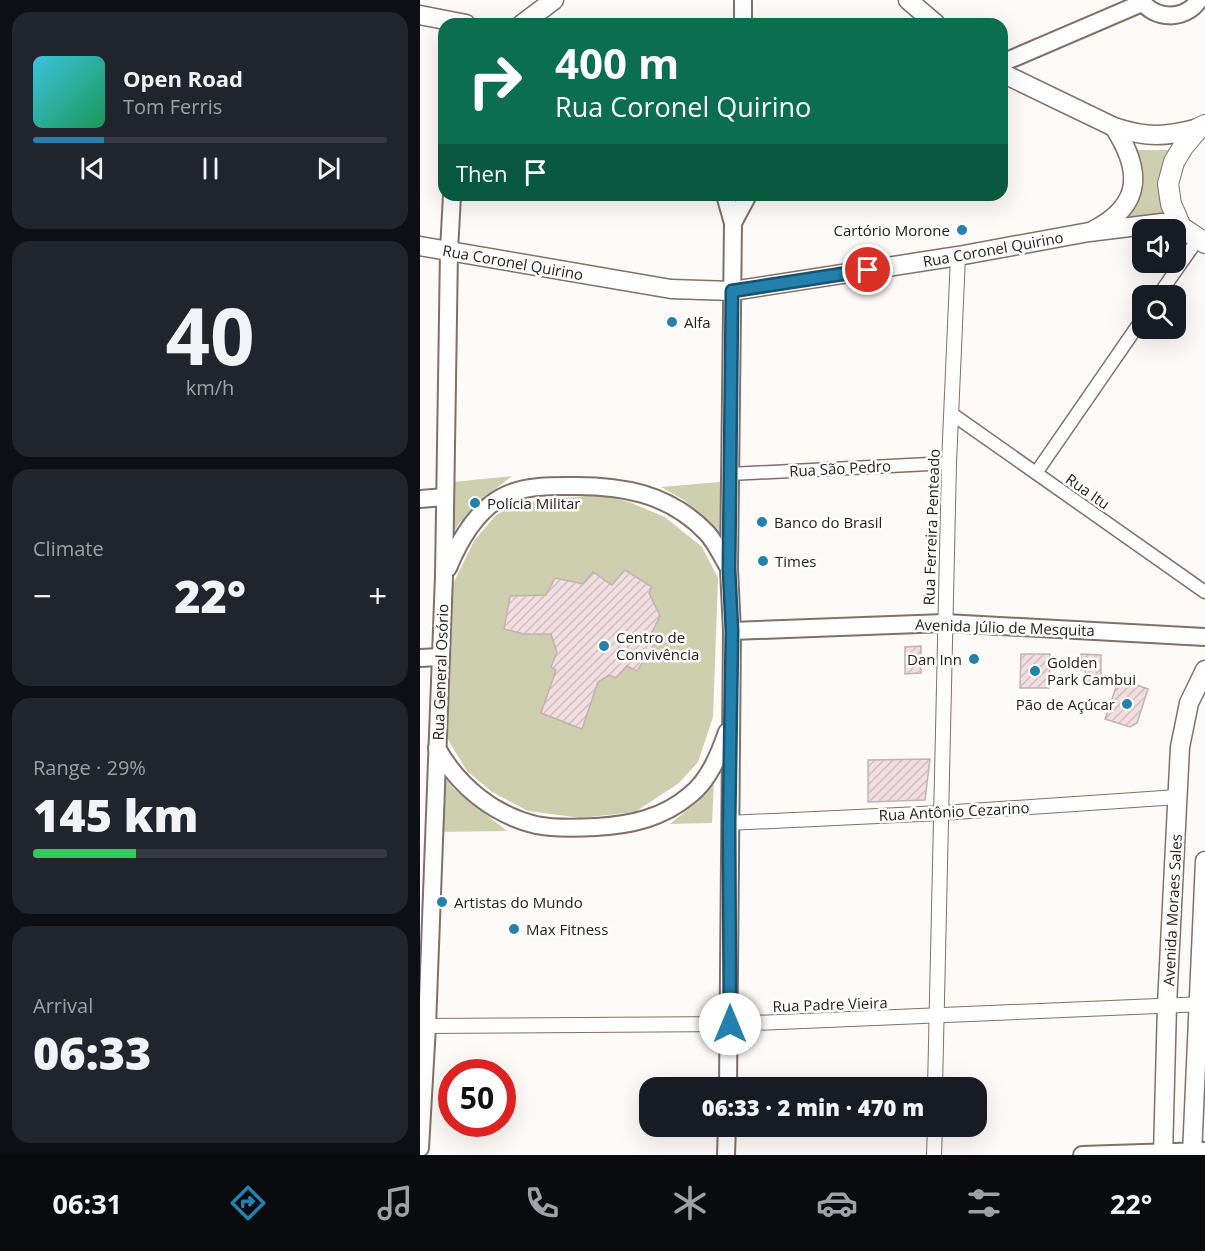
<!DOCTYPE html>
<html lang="en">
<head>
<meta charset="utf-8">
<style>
  body { margin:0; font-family:"Open Sans",sans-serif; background:#20242c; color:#f1f3f6; height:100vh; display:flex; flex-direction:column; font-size:22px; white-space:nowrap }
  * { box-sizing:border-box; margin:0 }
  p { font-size:20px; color:#9ea1a6 }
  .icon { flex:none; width:33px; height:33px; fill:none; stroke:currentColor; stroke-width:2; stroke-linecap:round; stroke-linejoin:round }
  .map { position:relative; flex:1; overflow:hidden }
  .sheet { display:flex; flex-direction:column; gap:12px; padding:12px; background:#0d0f14; width:420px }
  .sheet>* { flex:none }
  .banner { position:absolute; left:18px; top:18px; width:570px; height:183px; border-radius:18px; box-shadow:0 6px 24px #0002; background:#0b6e4f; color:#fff; overflow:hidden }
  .controls { position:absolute; left:712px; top:219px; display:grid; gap:12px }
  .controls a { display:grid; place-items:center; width:54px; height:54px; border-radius:12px; background:#171b24; box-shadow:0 6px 24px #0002; font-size:30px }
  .speed { position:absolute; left:18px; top:1059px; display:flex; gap:12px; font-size:30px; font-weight:700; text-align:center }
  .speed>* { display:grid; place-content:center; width:78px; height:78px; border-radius:50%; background:#171b24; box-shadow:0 6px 24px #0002; line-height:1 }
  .speed .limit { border:9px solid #d22; background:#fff; color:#111 }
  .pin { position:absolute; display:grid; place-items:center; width:51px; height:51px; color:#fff; margin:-26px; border:3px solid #fff; border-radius:50%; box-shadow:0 2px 6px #0007 }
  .me { position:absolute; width:66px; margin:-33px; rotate:0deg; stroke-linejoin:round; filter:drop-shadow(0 0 4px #0008) }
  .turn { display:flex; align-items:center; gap:21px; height:126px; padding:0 18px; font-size:27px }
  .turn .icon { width:78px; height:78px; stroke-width:2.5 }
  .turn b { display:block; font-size:42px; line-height:51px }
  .then { display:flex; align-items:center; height:57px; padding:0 18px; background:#0003; gap:12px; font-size:22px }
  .big { font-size:45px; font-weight:800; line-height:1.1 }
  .sheet .card { flex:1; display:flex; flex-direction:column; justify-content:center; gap:9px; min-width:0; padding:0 21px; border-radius:18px; background:#20242c }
  .sheet .dial { align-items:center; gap:0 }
  .dial b { font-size:78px; line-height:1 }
  .song { display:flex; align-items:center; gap:18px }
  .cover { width:72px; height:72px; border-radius:9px; background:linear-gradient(135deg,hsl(190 70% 55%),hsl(150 70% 35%)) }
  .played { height:6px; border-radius:3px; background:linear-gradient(90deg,#2480ad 20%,#363941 20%) }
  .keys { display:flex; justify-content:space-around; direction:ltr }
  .heat { display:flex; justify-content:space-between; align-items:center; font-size:33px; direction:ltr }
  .charge { height:9px; border-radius:4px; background:linear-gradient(90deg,#34c759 29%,#363941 0) }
  .trip { position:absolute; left:219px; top:1077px; width:348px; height:60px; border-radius:18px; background:#171b24; box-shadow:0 6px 24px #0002; font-weight:800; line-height:60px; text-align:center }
  .tab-bar { display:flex; height:96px; justify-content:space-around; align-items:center; background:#090b0e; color:#9ea1a6 }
  .tab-bar .icon { width:42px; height:42px }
  .tab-bar .on { color:#2480ad }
  .tab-bar b { font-size:27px; color:#f1f3f6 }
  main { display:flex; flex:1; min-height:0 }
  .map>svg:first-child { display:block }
  .park { fill:#cdcfae }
  .building { fill:url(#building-hatch); stroke:#c5b1b3; stroke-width:1.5 }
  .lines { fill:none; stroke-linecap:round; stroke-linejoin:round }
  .minor-casing { stroke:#807069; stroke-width:15 }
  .tertiary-casing { stroke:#807069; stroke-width:16 }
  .secondary-casing { stroke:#807069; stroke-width:20 }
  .primary-casing { stroke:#807069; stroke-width:21 }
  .trunk-casing { stroke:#807069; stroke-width:22 }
  .minor { stroke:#fff; stroke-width:12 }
  .tertiary { stroke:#fff; stroke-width:14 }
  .secondary { stroke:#fff; stroke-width:16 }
  .primary { stroke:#fff; stroke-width:18 }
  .trunk { stroke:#fff; stroke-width:20 }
  .route-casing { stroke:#175370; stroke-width:15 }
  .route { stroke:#2480ad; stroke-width:10 }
  .poi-dot { fill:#2480ad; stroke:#fff; stroke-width:2 }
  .labels { text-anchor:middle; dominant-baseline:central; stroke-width:5; stroke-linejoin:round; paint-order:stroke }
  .poi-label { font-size:15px; fill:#28211f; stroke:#fff; text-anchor:start }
  .street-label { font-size:15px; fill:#28211f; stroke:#fff }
</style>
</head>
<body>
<main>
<section class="sheet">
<div class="card">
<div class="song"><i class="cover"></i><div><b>Open Road</b><p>Tom Ferris</p></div></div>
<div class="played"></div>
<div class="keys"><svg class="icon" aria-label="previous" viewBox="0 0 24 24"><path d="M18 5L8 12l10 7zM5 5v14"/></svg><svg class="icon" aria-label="pause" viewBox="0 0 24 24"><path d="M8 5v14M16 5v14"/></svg><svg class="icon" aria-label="next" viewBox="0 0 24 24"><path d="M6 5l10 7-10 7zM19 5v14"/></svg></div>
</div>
<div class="card dial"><b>40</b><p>km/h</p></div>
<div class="card"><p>Climate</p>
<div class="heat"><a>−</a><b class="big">22°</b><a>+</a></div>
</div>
<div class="card"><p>Range · 29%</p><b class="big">145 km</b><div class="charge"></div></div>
<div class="card"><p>Arrival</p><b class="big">06:33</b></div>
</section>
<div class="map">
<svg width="785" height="1155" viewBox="0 0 785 1155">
  <defs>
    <pattern id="building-hatch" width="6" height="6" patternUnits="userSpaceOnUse" patternTransform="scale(1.5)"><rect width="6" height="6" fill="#f2dee0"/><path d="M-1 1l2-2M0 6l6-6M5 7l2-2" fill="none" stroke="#d0bec0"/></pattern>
  </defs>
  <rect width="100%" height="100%" fill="#fefaf8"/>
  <g class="park">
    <polygon points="717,150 748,150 743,181 749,217 708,221 721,179"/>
    <polygon points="92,476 64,498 38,525 27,546 33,482"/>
    <polygon points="300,482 300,534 264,500 241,487"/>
    <polygon points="181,495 209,502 245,517 282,547 298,578 293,717 278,762 259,783 215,812 161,818 108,811 72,792 47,771 22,730 29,592 54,541 76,515 101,503 142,498"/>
    <polygon points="18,770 34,789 87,831 14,832"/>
    <polygon points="294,780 292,823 250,824 276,803"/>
  </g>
  <g class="building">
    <polygon points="205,570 232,587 229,593 240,616 232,632 237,640 217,671 207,666 196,678 189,675 178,682 162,729 121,713 136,670 131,667 137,652 131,634 104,634 84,629 90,596 126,595 135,578 163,584 173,572 192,585"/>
    <polygon points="501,646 501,673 485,674 485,647"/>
    <polygon points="601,654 630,654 629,688 600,688"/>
    <polygon points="661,654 681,655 681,682 665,682 665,670 661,670"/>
    <polygon points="699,679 728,689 717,723 710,727 685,719"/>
    <polygon points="510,759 505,800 448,802 448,760"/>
  </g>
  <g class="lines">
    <g class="minor-casing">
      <g id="minor">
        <polyline points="738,296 778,239"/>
        <polyline points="532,414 785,592"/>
        <polyline points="616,473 723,318"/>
        <polyline points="310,474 529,463"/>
      </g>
    </g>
    <g class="tertiary-casing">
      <g id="tertiary">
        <polyline points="309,823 521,813 758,797"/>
        <polyline points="0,1026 310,1024 785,1004"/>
        <polyline points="515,1088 529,463 538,256"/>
        <polyline points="514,1155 515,1126"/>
      </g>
    </g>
    <g class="secondary-casing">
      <g id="secondary">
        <path d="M721 0C734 20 765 21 779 0"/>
        <polyline points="323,24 323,0"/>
        <polyline points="582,63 722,3"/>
        <polyline points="305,195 313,223 309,569 312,631 308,1088"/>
        <polyline points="313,223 328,195"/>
        <polyline points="0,499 25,497"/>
        <path d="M28 568C39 541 55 512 82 497 102 486 127 486 149 486 201 485 249 493 287 533 296 543 302 557 309 568"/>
        <polyline points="312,631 525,623 785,637"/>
        <polyline points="0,658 20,657"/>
        <path d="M17 748C38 786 74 815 116 825 135 829 157 828 176 827 211 825 243 818 270 795 289 780 299 755 307 732"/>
        <polyline points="0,1148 7,1026 24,576 29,251 32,195"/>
        <polyline points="306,1155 307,1126"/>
        <polyline points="662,1155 785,1151"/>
      </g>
    </g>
    <g class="primary-casing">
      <g id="primary">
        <polyline points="488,0 516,24"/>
        <polyline points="0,15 46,24"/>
        <polyline points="102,24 134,0"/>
        <path d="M582 73 694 127C727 138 746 137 779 128"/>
        <path d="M674 230C724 204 721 169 694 127"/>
        <polyline points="0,246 251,289 312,291 538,256 669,232 742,223 761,227"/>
        <polyline points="743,1155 747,1005 760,747 769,703 785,670"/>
        <polyline points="772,1155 785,861"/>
      </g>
    </g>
    <g class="trunk-casing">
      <polyline id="trunk" points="785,125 779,128 763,147 754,162 748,184 751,204 761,227 785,243"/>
    </g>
    <use href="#minor" class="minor"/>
    <use href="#tertiary" class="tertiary"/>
    <use href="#secondary" class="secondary"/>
    <use href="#primary" class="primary"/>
    <use href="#trunk" class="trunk"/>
  </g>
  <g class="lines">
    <g class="route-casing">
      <polyline id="route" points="310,1024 309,823 312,631 309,569 312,291 448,270"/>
    </g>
    <use href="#route" class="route"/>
  </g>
  <g class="poi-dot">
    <circle cx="542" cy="230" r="6"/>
    <circle cx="252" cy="322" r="6"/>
    <circle cx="55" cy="503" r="6"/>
    <circle cx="342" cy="522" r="6"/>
    <circle cx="343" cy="561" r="6"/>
    <circle cx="184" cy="646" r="6"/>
    <circle cx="554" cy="659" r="6"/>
    <circle cx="615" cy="671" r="6"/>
    <circle cx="707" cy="704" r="6"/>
    <circle cx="22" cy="902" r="6"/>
    <circle cx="94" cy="929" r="6"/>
  </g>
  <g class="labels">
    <g class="poi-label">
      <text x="530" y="230" text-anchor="end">Cartório Morone</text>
      <text x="264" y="322">Alfa</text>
      <text x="67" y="503">Polícia Militar</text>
      <text x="354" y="522">Banco do Brasil</text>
      <text x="355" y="561">Times</text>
      <text x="196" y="637">Centro de<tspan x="196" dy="17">Convivência</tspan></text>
      <text x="542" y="659" text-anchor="end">Dan Inn</text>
      <text x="627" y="662">Golden<tspan x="627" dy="17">Park Cambui</tspan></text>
      <text x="695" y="704" text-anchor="end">Pão de Açúcar</text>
      <text x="34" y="902">Artistas do Mundo</text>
      <text x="106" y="929">Max Fitness</text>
    </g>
    <g class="street-label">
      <text transform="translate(573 249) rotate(-10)">Rua Coronel Quirino</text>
      <text transform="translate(93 262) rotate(10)">Rua Coronel Quirino</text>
      <text transform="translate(420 468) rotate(-3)">Rua São Pedro</text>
      <text transform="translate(668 491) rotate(35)">Rua Itu</text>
      <text transform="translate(511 527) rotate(-88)">Rua Ferreira Penteado</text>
      <text transform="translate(585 627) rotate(2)">Avenida Júlio de Mesquita</text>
      <text transform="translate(20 672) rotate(-88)">Rua General Osório</text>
      <text transform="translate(534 811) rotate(-3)">Rua Antônio Cezarino</text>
      <text transform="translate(752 910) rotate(-87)">Avenida Moraes Sales</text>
      <text transform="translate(410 1004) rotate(-2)">Rua Padre Vieira</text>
    </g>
  </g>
</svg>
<div class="controls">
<a><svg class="icon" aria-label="sound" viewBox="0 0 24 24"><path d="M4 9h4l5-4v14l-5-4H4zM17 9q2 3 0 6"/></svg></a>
<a><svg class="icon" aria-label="search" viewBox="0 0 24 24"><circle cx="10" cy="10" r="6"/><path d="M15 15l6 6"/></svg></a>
</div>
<div class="speed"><div class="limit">50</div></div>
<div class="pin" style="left:448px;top:270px;background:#d93025"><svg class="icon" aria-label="arrive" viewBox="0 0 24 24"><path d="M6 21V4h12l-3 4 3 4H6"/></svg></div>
<svg class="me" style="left:310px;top:1024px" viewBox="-20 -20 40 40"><circle r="19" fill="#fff"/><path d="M0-13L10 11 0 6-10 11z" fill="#2480ad"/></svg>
<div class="trip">06:33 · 2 min · 470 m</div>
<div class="banner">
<div class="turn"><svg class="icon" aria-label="right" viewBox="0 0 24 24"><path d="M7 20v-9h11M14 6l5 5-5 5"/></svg><div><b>400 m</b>Rua Coronel Quirino</div></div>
<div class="then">Then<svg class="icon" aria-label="arrive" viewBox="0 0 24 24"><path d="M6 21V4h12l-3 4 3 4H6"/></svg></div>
</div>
</div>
</main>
<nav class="tab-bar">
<b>06:31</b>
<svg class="icon on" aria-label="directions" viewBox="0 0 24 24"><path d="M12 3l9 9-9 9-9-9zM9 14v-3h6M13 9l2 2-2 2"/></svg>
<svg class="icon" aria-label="music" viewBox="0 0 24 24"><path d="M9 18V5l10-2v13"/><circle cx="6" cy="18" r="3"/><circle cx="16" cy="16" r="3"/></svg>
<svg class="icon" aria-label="phone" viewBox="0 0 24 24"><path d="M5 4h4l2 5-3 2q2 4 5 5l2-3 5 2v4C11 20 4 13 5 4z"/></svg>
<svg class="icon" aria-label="climate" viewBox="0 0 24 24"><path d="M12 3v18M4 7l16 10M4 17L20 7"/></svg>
<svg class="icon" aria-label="car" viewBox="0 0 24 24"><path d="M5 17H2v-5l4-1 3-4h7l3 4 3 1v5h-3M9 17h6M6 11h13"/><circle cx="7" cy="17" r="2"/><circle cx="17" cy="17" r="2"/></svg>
<svg class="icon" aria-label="filters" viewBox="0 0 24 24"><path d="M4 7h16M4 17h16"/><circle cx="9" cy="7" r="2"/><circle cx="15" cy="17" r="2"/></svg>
<b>22°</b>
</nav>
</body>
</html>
